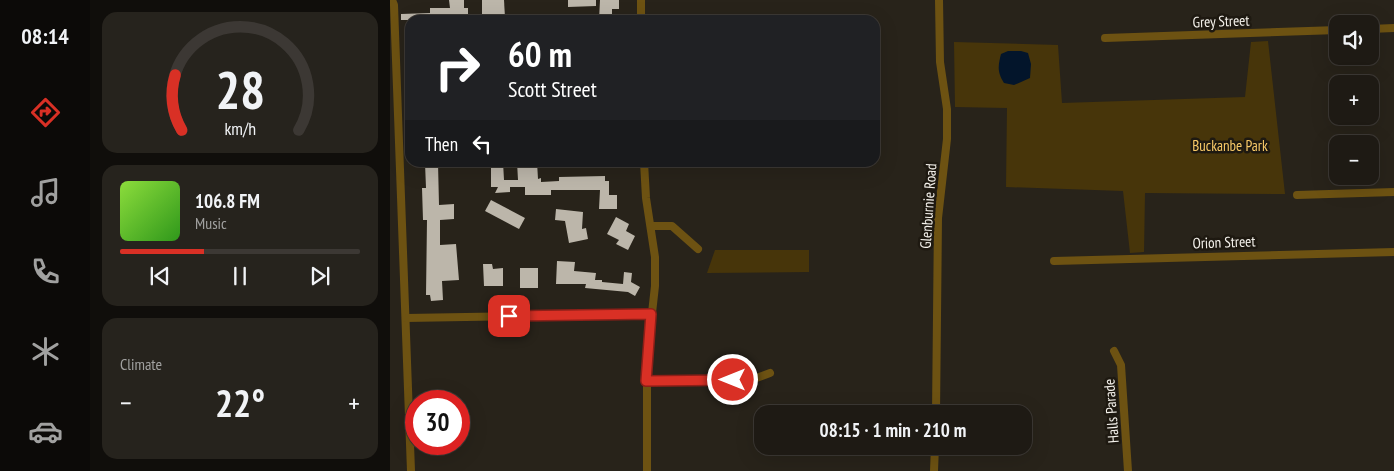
<!DOCTYPE html>
<html lang="en">
<head>
<meta charset="utf-8">
<style>
  body { margin:0; font-family:"PT Sans Narrow",sans-serif; background:#26231d; color:#f1f3f6; height:100vh; display:flex; flex-direction:column; font-size:19px; white-space:nowrap }
  * { box-sizing:border-box; margin:0 }
  p { font-size:16px; color:#a1a1a0 }
  .icon { flex:none; width:28px; height:28px; fill:none; stroke:currentColor; stroke-width:2; stroke-linecap:round; stroke-linejoin:round }
  .map { position:relative; flex:1; overflow:hidden }
  .details { display:flex; flex-direction:column; gap:12px; padding:12px; background:#100e0b; width:300px }
  .details>* { flex:none }
  .top-card { position:absolute; left:15px; top:15px; width:475px; height:152px; border-radius:15px; box-shadow:0 5px 20px #0002,0 0 0 1px #3c3834; background:#202124; color:#fff; overflow:hidden }
  .fabs { position:absolute; left:939px; top:15px; display:grid; gap:10px }
  .fabs a { display:grid; place-items:center; width:50px; height:50px; border-radius:10px; background:#1e1a14; box-shadow:0 5px 20px #0002,0 0 0 1px #3c3834; font-size:25px }
  .speed { position:absolute; left:15px; top:390px; display:flex; gap:10px; font-size:25px; font-weight:700; text-align:center }
  .speed>* { display:grid; place-content:center; width:65px; height:65px; border-radius:50%; background:#1e1a14; box-shadow:0 5px 20px #0002,0 0 0 1px #3c3834; line-height:1 }
  .speed .limit { border:8px solid #d22; background:#fff; color:#111 }
  .pin { position:absolute; display:grid; place-items:center; width:42px; height:42px; color:#fff; margin:-21px; border-radius:10px; box-shadow:0 2px 8px #0006 }
  .me { position:absolute; width:55px; margin:-28px; rotate:270deg; stroke-linejoin:round; filter:drop-shadow(0 0 4px #0008) }
  .turn { display:flex; align-items:center; gap:18px; height:105px; padding:0 20px; font-size:22px }
  .turn .icon { width:65px; height:65px; stroke-width:2.5 }
  .turn b { display:block; font-size:35px; line-height:42px }
  .then { display:flex; align-items:center; height:48px; padding:0 20px; background:#0003; gap:10px; font-size:19px }
  .big { font-size:38px; font-weight:600; line-height:1.1 }
  .details .card { flex:1; display:flex; flex-direction:column; justify-content:center; gap:8px; min-width:0; padding:0 18px; border-radius:15px; background:#26231d }
  .details .dial { align-items:center; gap:0 }
  .dial svg { height:130px; overflow:visible; fill:none; stroke:#3c3834; stroke-width:7; stroke-linecap:round; text-anchor:middle }
  .dial text { fill:#f1f3f6; stroke:none }
  .song { display:flex; align-items:center; gap:15px }
  .cover { width:60px; height:60px; border-radius:8px; background:linear-gradient(135deg,hsl(90 70% 55%),hsl(110 70% 35%)) }
  .played { height:5px; border-radius:2px; background:linear-gradient(90deg,#d93025 35%,#3c3834 35%) }
  .keys { display:flex; justify-content:space-around; direction:ltr }
  .heat { display:flex; justify-content:space-between; align-items:center; font-size:28px; direction:ltr }
  .trip { position:absolute; left:364px; top:405px; width:278px; height:50px; border-radius:15px; background:#1e1a14; box-shadow:0 5px 20px #0002,0 0 0 1px #3c3834; font-weight:600; line-height:50px; text-align:center }
  main { display:flex; flex:1; min-height:0 }
  .tabs { display:flex; flex-direction:column; width:90px; justify-content:space-around; align-items:center; background:#0c0a08; color:#a1a1a0 }
  .tabs .icon { width:35px; height:35px }
  .tabs .current { color:#d93025 }
  .tabs b { font-size:22px; color:#f1f3f6 }
  .map>svg:first-child { display:block }
  .green { fill:#47350a }
  .water { fill:#03152b }
  .building { fill:#bcb6aa }
  .lines { fill:none; stroke-linecap:round; stroke-linejoin:round }
  .street { stroke:#6d5212; stroke-width:8 }
  .route-casing { stroke:#8d1f18; stroke-width:12 }
  .route { stroke:#d93025; stroke-width:9 }
  .labels { text-anchor:middle; dominant-baseline:central; stroke-width:5; stroke-linejoin:round; paint-order:stroke }
  .street-label { font-size:15px; fill:#f5f2ec; stroke:#1e1911 }
  .park-label { font-size:15px; fill:#f8c967; stroke:#1e1911 }
</style>
</head>
<body>
<main>
<nav class="tabs">
<b>08:14</b>
<svg class="icon current" aria-label="directions" viewBox="0 0 24 24"><path d="M12 3l9 9-9 9-9-9zM9 14v-3h6M13 9l2 2-2 2"/></svg>
<svg class="icon" aria-label="music" viewBox="0 0 24 24"><path d="M9 18V5l10-2v13"/><circle cx="6" cy="18" r="3"/><circle cx="16" cy="16" r="3"/></svg>
<svg class="icon" aria-label="phone" viewBox="0 0 24 24"><path d="M5 4h4l2 5-3 2q2 4 5 5l2-3 5 2v4C11 20 4 13 5 4z"/></svg>
<svg class="icon" aria-label="climate" viewBox="0 0 24 24"><path d="M12 3v18M4 7l16 10M4 17L20 7"/></svg>
<svg class="icon" aria-label="car" viewBox="0 0 24 24"><path d="M5 17H2v-5l4-1 3-4h7l3 4 3 1v5h-3M9 17h6M6 11h13"/><circle cx="7" cy="17" r="2"/><circle cx="17" cy="17" r="2"/></svg>
</nav>
<section class="details">
<div class="card dial"><svg viewBox="0 0 100 80">
<path d="M14 69A42 42 0 1 1 86 69"/>
<path d="M14 69A42 42 0 0 1 10 35" stroke="#d93025"/>
<text x="50" y="56" font-size="32" font-weight="700">28</text>
<text x="50" y="72" font-size="11">km/h</text>
</svg></div>
<div class="card">
<div class="song"><i class="cover"></i><div><b>106.8 FM</b><p>Music</p></div></div>
<div class="played"></div>
<div class="keys"><svg class="icon" aria-label="previous" viewBox="0 0 24 24"><path d="M18 5L8 12l10 7zM5 5v14"/></svg><svg class="icon" aria-label="pause" viewBox="0 0 24 24"><path d="M8 5v14M16 5v14"/></svg><svg class="icon" aria-label="next" viewBox="0 0 24 24"><path d="M6 5l10 7-10 7zM19 5v14"/></svg></div>
</div>
<div class="card"><p>Climate</p>
<div class="heat"><a>−</a><b class="big">22°</b><a>+</a></div>
</div>
</section>
<div class="map">
<svg width="1004" height="471" viewBox="0 0 1004 471">
  <rect width="100%" height="100%" fill="#28231a"/>
  <g class="green">
    <polygon points="878,41 895,194 755,193 754,252 740,253 733,191 616,187 617,108 565,107 564,42 668,45 672,103 855,97 861,42"/>
    <polygon points="325,250 419,250 419,272 317,273"/>
  </g>
  <path class="water" d="M618 51H631L638 53 641 64 640 78 624 85 614 83C607 72 608 66 611 54Z"/>
  <g class="building">
    <polygon points="59,0 74,0 74,8 78,8 78,16 58,17 58,20 11,20 11,14 40,13 40,8 60,8"/>
    <polygon points="92,0 114,0 115,18 92,19"/>
    <polygon points="178,0 206,0 206,6 178,7"/>
    <polygon points="210,0 229,0 229,9 222,9 222,20 209,20"/>
    <polygon points="101,162 113,162 114,180 128,180 127,162 147,162 148,179 151,178 151,182 169,181 169,177 215,176 215,181 219,181 219,195 227,195 227,209 209,209 210,190 161,190 161,195 135,195 135,187 120,187 120,192 105,193 108,187 101,187"/>
    <polygon points="35,163 48,163 49,205 64,204 64,219 50,220 50,245 66,244 69,280 52,281 53,300 41,301 40,295 36,295 37,220 33,220 32,188 36,188"/>
    <polygon points="101,200 135,218 129,229 95,211"/>
    <polygon points="166,209 193,212 192,229 196,228 198,239 179,243 175,221 165,220"/>
    <polygon points="226,217 239,224 236,231 245,236 238,250 226,244 229,240 217,234"/>
    <polygon points="167,261 185,262 184,271 206,273 205,280 212,280 212,282 233,284 234,272 242,273 241,282 250,287 245,296 238,292 195,288 196,284 166,284"/>
    <polygon points="93,264 102,264 103,269 113,268 113,286 94,286"/>
    <rect x="130" y="268" width="18" height="20"/>
  </g>
  <g class="lines">
    <g class="street">
      <polyline points="2,0 4,5 21,471"/>
      <polyline points="251,0 251,20"/>
      <polyline points="980,29 1004,28"/>
      <polyline points="715,38 948,30"/>
      <polyline points="254,162 256,198 265,257 265,286 257,358 257,471"/>
      <polyline points="907,195 1004,192"/>
      <polyline points="261,226 282,226 308,249"/>
      <polyline points="664,261 1004,252"/>
      <polyline points="16,318 261,314"/>
      <polyline points="724,351 731,365 738,471"/>
      <polyline points="256,381 361,380 380,373"/>
      <polyline points="546,414 548,218 557,139 557,109 550,62 549,0"/>
      <polyline points="544,471 545,446"/>
    </g>
  </g>
  <g class="lines">
    <g class="route-casing">
      <polyline id="route" points="119,316 261,314 256,381 343,380"/>
    </g>
    <use href="#route" class="route"/>
  </g>
  <g class="labels">
    <g class="street-label">
      <text transform="translate(831 21) rotate(-2)">Grey Street</text>
      <text transform="translate(538 206) rotate(-86)">Glenburnie Road</text>
      <text transform="translate(834 242) rotate(-2)">Orion Street</text>
      <text transform="translate(721 411) rotate(-94)">Halls Parade</text>
    </g>
    <g class="park-label">
      <text x="840" y="145">Buckanbe Park</text>
    </g>
  </g>
</svg>
<div class="fabs">
<a><svg class="icon" aria-label="sound" viewBox="0 0 24 24"><path d="M4 9h4l5-4v14l-5-4H4zM17 9q2 3 0 6"/></svg></a>
<a>+</a>
<a>−</a>
</div>
<div class="speed"><div class="limit">30</div></div>
<div class="pin" style="left:119px;top:316px;background:#d93025"><svg class="icon" aria-label="arrive" viewBox="0 0 24 24"><path d="M6 21V4h12l-3 4 3 4H6"/></svg></div>
<svg class="me" style="left:343px;top:380px" viewBox="-20 -20 40 40"><circle r="17" fill="#d93025" stroke="#fff" stroke-width="3"/><path d="M0-11L8 9 0 5-8 9z" fill="#fff"/></svg>
<div class="trip">08:15 · 1 min · 210 m</div>
<div class="top-card">
<div class="turn"><svg class="icon" aria-label="right" viewBox="0 0 24 24"><path d="M7 20v-9h11M14 6l5 5-5 5"/></svg><div><b>60 m</b>Scott Street</div></div>
<div class="then">Then<svg class="icon" aria-label="left" viewBox="0 0 24 24"><path d="M17 20v-9H6M10 6l-5 5 5 5"/></svg></div>
</div>
</div>
</main>
</body>
</html>
